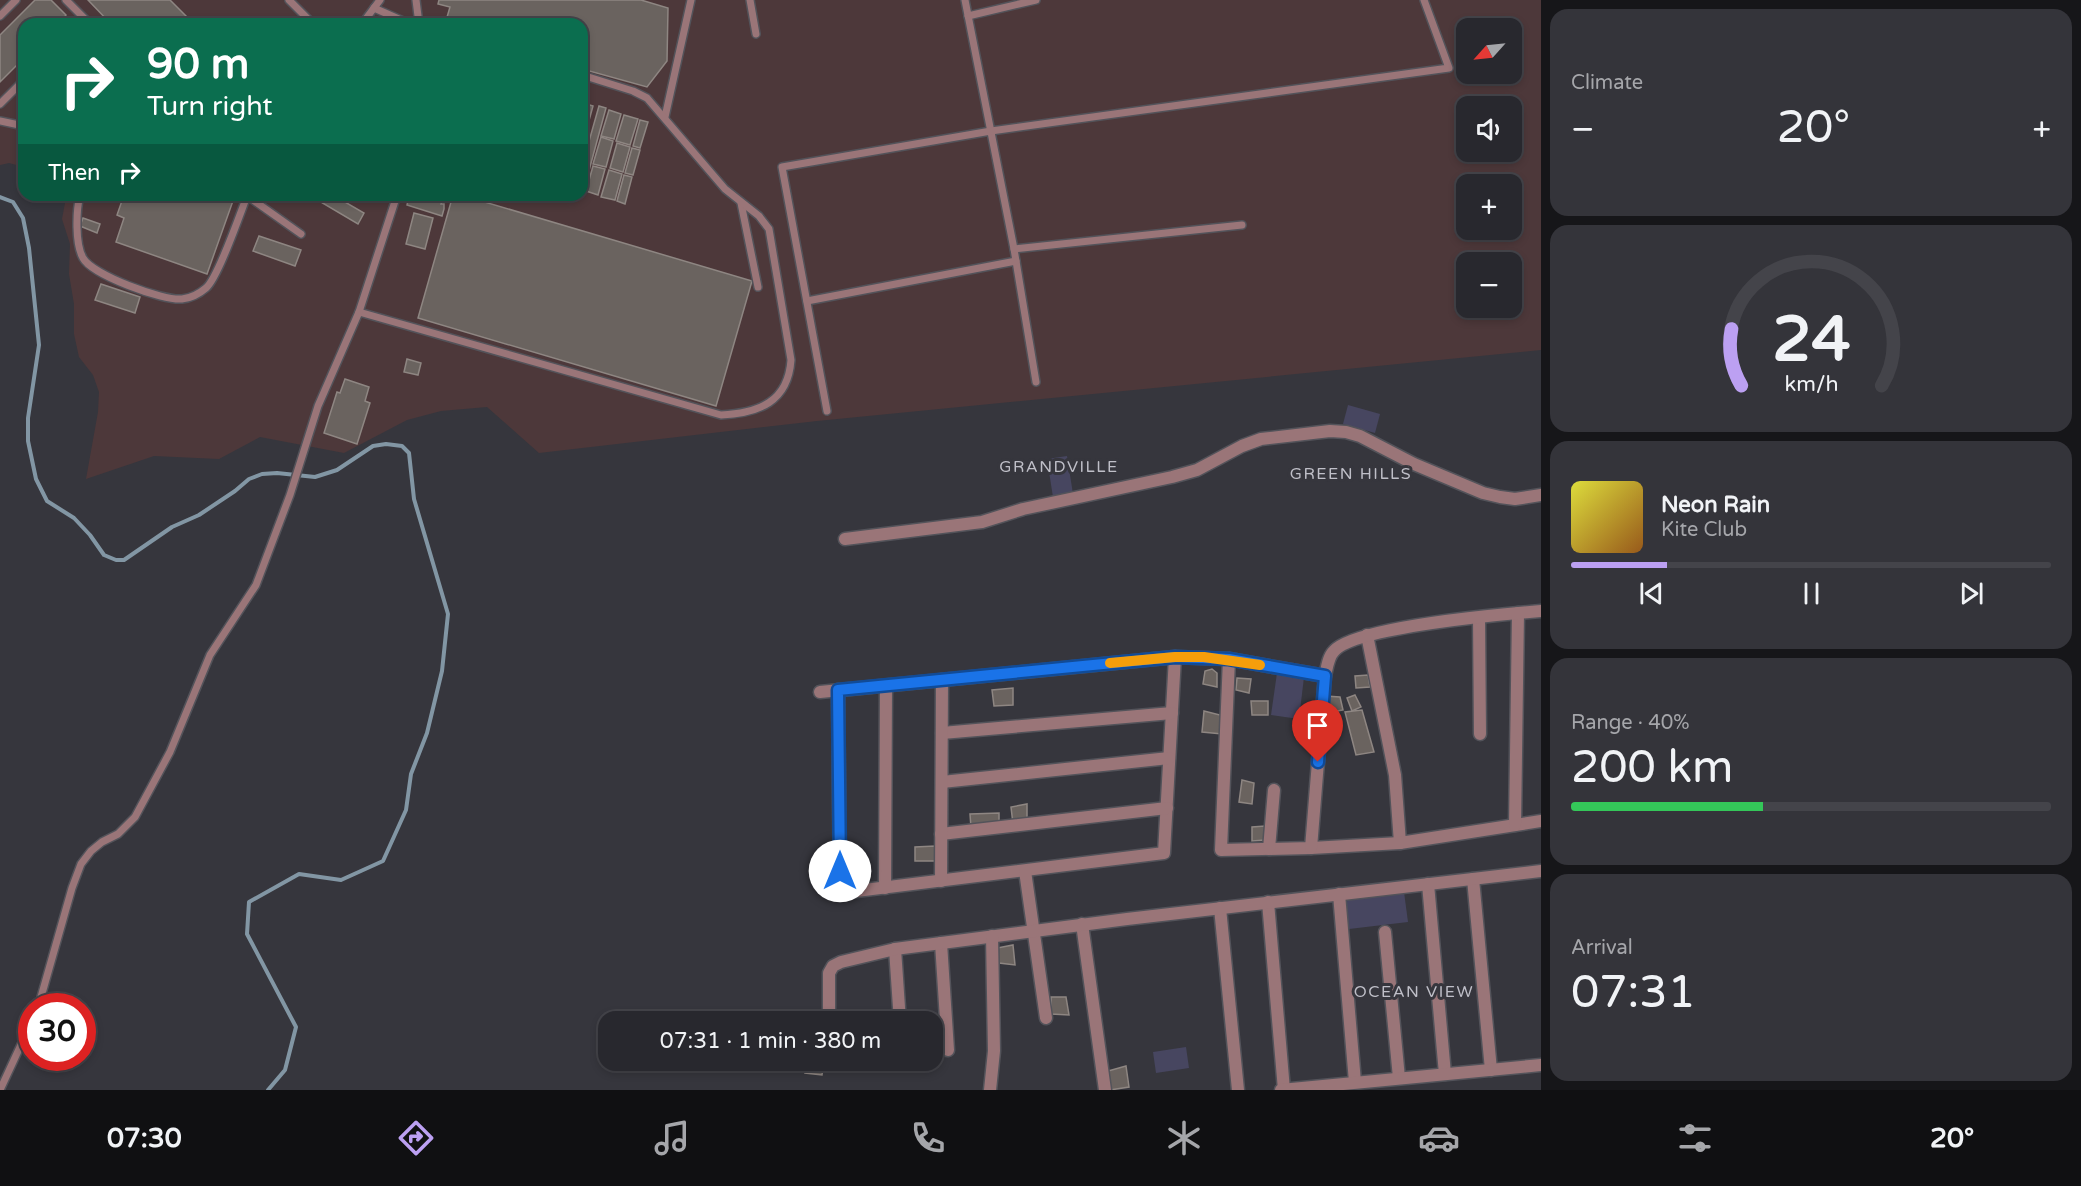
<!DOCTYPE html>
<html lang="en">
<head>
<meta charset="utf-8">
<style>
  body { margin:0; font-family:"Varela Round",sans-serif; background:#34343a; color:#f1f3f6; height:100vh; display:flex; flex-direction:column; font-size:22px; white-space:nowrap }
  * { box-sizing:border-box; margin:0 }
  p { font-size:20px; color:#a5a6aa }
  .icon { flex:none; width:33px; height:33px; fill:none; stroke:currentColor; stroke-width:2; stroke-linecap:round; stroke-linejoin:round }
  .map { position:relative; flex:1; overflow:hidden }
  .drawer { display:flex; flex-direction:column; gap:9px; padding:9px; background:#161619; width:540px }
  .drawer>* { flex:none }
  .top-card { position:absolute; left:18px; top:18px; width:570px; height:183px; border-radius:18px; box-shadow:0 3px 9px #0003,0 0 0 2px #44444a; background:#0b6e4f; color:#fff; overflow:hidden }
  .needle { width:39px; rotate:243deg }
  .controls { position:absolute; left:1456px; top:18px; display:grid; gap:12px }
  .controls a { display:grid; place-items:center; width:66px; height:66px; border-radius:12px; background:#28282e; box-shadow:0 3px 9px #0003,0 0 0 2px #44444a; font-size:30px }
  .speed { position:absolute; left:18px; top:993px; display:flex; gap:12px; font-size:30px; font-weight:700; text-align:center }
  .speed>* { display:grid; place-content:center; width:78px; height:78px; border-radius:50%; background:#28282e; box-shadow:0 3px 9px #0003,0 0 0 2px #44444a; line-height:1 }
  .speed .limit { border:9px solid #d22; background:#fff; color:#111 }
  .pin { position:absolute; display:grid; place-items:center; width:51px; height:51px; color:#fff; margin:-62px -26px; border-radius:50% 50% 50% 0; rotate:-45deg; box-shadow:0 0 6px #0007 }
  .pin .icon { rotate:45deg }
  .me { position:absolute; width:66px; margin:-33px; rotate:0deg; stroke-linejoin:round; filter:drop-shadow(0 0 4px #0008) }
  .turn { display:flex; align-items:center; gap:21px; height:126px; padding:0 30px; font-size:27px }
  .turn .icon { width:78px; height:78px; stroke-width:2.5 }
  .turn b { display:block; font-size:42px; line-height:51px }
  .then { display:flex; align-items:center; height:57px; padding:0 30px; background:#0003; gap:12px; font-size:22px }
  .big { font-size:45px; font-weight:600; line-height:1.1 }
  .drawer .widget { flex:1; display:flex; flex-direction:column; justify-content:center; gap:9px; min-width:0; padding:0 21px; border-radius:18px; background:#34343a }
  .drawer .dial { align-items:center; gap:0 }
  .dial svg { height:156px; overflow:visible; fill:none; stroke:#44444a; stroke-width:7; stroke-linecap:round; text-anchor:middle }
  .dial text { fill:#f1f3f6; stroke:none }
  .song { display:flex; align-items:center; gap:18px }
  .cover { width:72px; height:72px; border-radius:9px; background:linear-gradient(135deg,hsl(60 70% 55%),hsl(30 70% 35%)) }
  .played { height:6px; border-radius:3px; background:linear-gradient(90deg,#bca0f2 20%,#44444a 20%) }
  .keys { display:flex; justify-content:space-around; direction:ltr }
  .heat { display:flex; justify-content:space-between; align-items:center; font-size:33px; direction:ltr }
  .charge { height:9px; border-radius:4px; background:linear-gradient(90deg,#34c759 40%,#44444a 0) }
  .trip { position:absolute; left:598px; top:1011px; width:345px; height:60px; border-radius:18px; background:#28282e; box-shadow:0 3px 9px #0003,0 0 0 2px #44444a; font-weight:600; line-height:60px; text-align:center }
  .tab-bar { display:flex; height:96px; justify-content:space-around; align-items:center; background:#101012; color:#a5a6aa }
  .tab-bar .icon { width:42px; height:42px }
  .tab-bar .active { color:#bca0f2 }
  .tab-bar b { font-size:27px; color:#f1f3f6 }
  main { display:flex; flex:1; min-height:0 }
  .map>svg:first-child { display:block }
  .industrial { fill:#4d383a; fill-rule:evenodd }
  .green { fill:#474660 }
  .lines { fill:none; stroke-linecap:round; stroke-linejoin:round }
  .stream { stroke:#8296a4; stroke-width:4 }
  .building { fill:#6a635f; stroke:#8e8682; stroke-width:1.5 }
  .lane-casing { stroke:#53535a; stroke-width:10 }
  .street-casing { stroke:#53535a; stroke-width:15 }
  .lane { stroke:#9a7578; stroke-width:7 }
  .street { stroke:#9a7578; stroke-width:12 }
  .route-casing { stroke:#114b97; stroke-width:15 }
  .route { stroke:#1a73e8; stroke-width:10 }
  .slow { stroke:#f59e0b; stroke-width:10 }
  .labels { text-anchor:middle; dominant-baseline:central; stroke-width:6; stroke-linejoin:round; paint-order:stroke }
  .neighbourhood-label { font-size:16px; letter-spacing:1.5px; fill:#bfbfc8; stroke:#36363d }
</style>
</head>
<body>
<main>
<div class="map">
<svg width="1541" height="1090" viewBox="0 0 1541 1090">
  <rect width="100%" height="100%" fill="#36363d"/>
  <path class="industrial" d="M0 0H1541V350L817 421 539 453 487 407 441 411 407 420 344 453 260 437 219 459 154 456 86 479 98 412 99 392 93 375 79 357 74 334V304L69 274 70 244 62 219 65 203 59 195H582V24H24V167L9 163 0 165ZM1467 28H1512V74H1467ZM1467 106H1512V152H1467ZM1467 184H1512V230H1467ZM1467 262H1512V308H1467Z"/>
  <g class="green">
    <polygon points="1348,405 1380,414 1375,433 1343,424"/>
    <polygon points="1067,456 1073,494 1053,497 1047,459"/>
    <polygon points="1277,673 1304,677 1299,719 1271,715"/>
    <polygon points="1404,892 1408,922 1349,929 1345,899"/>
    <polygon points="1186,1047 1189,1068 1156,1073 1153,1052"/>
  </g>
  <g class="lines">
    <polyline class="stream" points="0,197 13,202 23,218 29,248 39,345 28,418 28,441 36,479 47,501 74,518 90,535 104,555 116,560 124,560 172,527 199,515 235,491 249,479 262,474 277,473 315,477 337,470 373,446 386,444 402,446 409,453 414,499 448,614 442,671 427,733 411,774 406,810 383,861 341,880 299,874 249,902 247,934 296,1027 285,1070 268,1090"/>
  </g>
  <g class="building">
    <polygon points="35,0 51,0 66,15 58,24 24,24 24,58 0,82 0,35"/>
    <polygon points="88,0 170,0 194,24 111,24"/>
    <polygon points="439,0 641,0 668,8 667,61 647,87 582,69 582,24 445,24 450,7 438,4"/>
    <polygon points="583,103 593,106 582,146 582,105"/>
    <polygon points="599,106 606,108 584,189 582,189 582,166"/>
    <polygon points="609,110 621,114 614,139 601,136"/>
    <polygon points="624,115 638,119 630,145 616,141"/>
    <polygon points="640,120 648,122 640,148 633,146"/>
    <polygon points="601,137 613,141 606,167 593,164"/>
    <polygon points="617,143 630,147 623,172 610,168"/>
    <polygon points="632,148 640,150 633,175 625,173"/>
    <polygon points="593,166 605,169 598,195 586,191"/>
    <polygon points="609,170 622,174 615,200 601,197"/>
    <polygon points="624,175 632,177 625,204 617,201"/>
    <polygon points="124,195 225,195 234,198 207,274 116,242 124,218 117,215"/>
    <polygon points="309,195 333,195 364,213 358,224"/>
    <polygon points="411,195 437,195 443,198 441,204 444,204 444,209 442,216 407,205 409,196"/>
    <polygon points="453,195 461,195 752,281 716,406 418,318"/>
    <polygon points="414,213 433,218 425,249 406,244"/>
    <polygon points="83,218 100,224 97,233 80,226"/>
    <polygon points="259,236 301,250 295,266 253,251"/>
    <polygon points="101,284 140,297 135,313 95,300"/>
    <polygon points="407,359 421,363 418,375 404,372"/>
    <polygon points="345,379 369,387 365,401 370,403 357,444 324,433 337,392 340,393"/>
    <polygon points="1212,669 1217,673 1217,687 1203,684 1205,671"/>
    <polygon points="1368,675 1370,687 1356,688 1355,676"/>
    <polygon points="1237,678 1251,679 1249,693 1236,690"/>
    <polygon points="1013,688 1013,705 994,706 992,690"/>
    <polygon points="1355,695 1361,707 1352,711 1347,698"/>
    <polygon points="1325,696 1340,697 1343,710 1326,713"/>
    <polygon points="1251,701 1268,701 1268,715 1252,715"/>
    <polygon points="1362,710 1374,752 1356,755 1345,712"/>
    <polygon points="1204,711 1224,716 1222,734 1202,732"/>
    <polygon points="1242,780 1254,783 1252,804 1239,802"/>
    <polygon points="1027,804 1027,824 1013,824 1011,807"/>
    <polygon points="999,813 999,825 971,828 970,814"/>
    <polygon points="1265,826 1265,840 1252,841 1252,827"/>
    <polygon points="935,846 935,861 915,861 915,847"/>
    <polygon points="1013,945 1015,965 999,963 997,948"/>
    <polygon points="1051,997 1066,997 1069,1015 1051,1014"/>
    <polygon points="807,1060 824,1060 822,1075 805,1073"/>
    <polygon points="1126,1066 1129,1087 1110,1090 1108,1071"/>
  </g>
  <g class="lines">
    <g class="lane-casing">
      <g id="lane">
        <polyline points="66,0 90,24"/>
        <polyline points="289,0 313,24"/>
        <polyline points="416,0 419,24"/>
        <polyline points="750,0 756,34"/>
        <polyline points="965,0 1014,249 1036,382"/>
        <polyline points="374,8 410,24"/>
        <polyline points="0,16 16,0"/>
        <polyline points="968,16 1036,0"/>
        <polyline points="362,24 380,0"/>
        <polyline points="0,104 24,80"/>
        <polyline points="665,117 691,0"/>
        <polyline points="0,121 24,126"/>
        <path d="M80 195C76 211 75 244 83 258 92 275 163 301 182 299 192 298 199 294 206 288 218 278 240 214 247 196"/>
        <polyline points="246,195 301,234"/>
        <polyline points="741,203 758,287"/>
        <polyline points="1014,249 1242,225"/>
        <polyline points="807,301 1016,261"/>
        <path d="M359 312 721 415C759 413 788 402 791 360L769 229 759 216 725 189 647 98 633 91 582 75"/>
        <polyline points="827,411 782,167 991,131 1449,68 1424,0"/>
        <polyline points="41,997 72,888 81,864 91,851 102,842 118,834 135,817 170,752 210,655 256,585 290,495 318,406 359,312 397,195"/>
        <polyline points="0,1090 32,1021"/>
      </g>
    </g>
    <g class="street-casing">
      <g id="street">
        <polyline points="845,539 982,522 1023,509 1172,477 1197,470 1242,446 1261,439 1330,431 1346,432 1360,436 1414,464 1483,493 1500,497 1515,499 1541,495"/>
        <polyline points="1479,618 1480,734"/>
        <polyline points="1367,635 1395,775 1400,843"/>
        <polyline points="1229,659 1221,850 1311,848 1400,843 1541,821"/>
        <polyline points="838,690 840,893 1164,853 1175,657"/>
        <polyline points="820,692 1175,657 1229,659 1325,676"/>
        <polyline points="942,733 1172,713"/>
        <polyline points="942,782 1169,758"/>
        <polyline points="1515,825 1518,613"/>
        <polyline points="941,834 1167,808"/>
        <path d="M1311 848 1325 676C1327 668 1328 657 1334 651 1355 627 1505 614 1541 611"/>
        <polyline points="1269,849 1274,790"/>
        <polyline points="1025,871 1046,1018"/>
        <polyline points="1473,879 1491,1070"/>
        <polyline points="941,881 942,680"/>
        <polyline points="1428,884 1445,1074"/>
        <polyline points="885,888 886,686"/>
        <polyline points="1339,894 1355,1082"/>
        <polyline points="1268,902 1284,1090"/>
        <polyline points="1220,908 1238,1090"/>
        <polyline points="1082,924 1105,1090"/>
        <polyline points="1385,932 1399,1078"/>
        <polyline points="941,943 948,1050"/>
        <polyline points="895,949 900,1022"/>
        <polyline points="829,1022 829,973 833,966 841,962 895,949 1127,919 1541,871"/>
        <polyline points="990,1090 994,1051 992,936"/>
        <polyline points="1281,1090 1541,1065"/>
      </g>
    </g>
    <use href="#lane" class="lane"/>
    <use href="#street" class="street"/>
  </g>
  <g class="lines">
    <g class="route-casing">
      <polyline id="route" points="840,871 838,690 1175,657 1229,659 1325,676 1318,762"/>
    </g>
    <use href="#route" class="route"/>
    <polyline class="slow" points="1110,663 1175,657 1204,657 1260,665"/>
  </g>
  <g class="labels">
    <g class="neighbourhood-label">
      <text x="1059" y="467">GRANDVILLE</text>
      <text x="1351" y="474">GREEN HILLS</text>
      <text x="1414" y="992">OCEAN VIEW</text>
    </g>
  </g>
</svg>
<div class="controls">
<a><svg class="needle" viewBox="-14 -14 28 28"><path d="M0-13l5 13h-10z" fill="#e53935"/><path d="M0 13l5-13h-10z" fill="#a5a6aa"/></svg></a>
<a><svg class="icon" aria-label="sound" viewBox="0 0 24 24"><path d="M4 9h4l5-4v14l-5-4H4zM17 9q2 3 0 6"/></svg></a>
<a>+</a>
<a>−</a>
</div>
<div class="speed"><div class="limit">30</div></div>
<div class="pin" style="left:1318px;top:762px;background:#d93025"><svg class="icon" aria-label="arrive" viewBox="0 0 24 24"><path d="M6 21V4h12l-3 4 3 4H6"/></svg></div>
<svg class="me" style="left:840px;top:871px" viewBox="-20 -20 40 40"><circle r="19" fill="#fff"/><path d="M0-13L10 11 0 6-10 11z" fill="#1a73e8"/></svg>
<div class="trip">07:31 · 1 min · 380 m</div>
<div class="top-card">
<div class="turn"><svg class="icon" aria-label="right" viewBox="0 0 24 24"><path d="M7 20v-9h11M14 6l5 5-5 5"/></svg><div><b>90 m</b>Turn right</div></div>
<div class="then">Then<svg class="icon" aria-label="right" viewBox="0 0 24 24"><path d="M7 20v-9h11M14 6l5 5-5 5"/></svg></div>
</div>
</div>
<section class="drawer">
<div class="widget"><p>Climate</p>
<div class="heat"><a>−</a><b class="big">20°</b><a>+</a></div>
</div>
<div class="widget dial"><svg viewBox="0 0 100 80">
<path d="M14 69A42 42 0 1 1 86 69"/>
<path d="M14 69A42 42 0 0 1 9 40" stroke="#bca0f2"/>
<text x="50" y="56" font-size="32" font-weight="700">24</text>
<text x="50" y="72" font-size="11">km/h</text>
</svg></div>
<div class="widget">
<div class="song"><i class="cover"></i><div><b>Neon Rain</b><p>Kite Club</p></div></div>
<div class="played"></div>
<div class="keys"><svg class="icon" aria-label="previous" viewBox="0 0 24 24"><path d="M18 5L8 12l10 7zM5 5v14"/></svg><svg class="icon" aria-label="pause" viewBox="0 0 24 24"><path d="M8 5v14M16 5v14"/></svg><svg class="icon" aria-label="next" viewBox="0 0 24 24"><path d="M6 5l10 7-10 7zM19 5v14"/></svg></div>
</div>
<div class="widget"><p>Range · 40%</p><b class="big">200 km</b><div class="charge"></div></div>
<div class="widget"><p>Arrival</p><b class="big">07:31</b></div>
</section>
</main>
<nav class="tab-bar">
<b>07:30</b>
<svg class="icon active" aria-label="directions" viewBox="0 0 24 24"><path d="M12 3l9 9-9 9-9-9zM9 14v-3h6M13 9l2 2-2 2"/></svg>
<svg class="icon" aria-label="music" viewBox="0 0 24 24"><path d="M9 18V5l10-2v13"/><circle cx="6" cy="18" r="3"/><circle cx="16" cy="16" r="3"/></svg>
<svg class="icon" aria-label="phone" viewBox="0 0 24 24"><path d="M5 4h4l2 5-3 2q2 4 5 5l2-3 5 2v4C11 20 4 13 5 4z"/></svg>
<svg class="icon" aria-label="climate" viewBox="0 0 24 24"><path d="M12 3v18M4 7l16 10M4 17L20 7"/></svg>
<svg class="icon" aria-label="car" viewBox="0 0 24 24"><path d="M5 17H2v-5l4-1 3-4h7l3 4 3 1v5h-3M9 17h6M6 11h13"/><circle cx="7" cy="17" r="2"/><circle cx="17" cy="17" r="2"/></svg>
<svg class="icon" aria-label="filters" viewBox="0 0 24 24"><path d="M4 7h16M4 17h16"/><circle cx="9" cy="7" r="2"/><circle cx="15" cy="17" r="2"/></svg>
<b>20°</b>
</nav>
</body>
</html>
